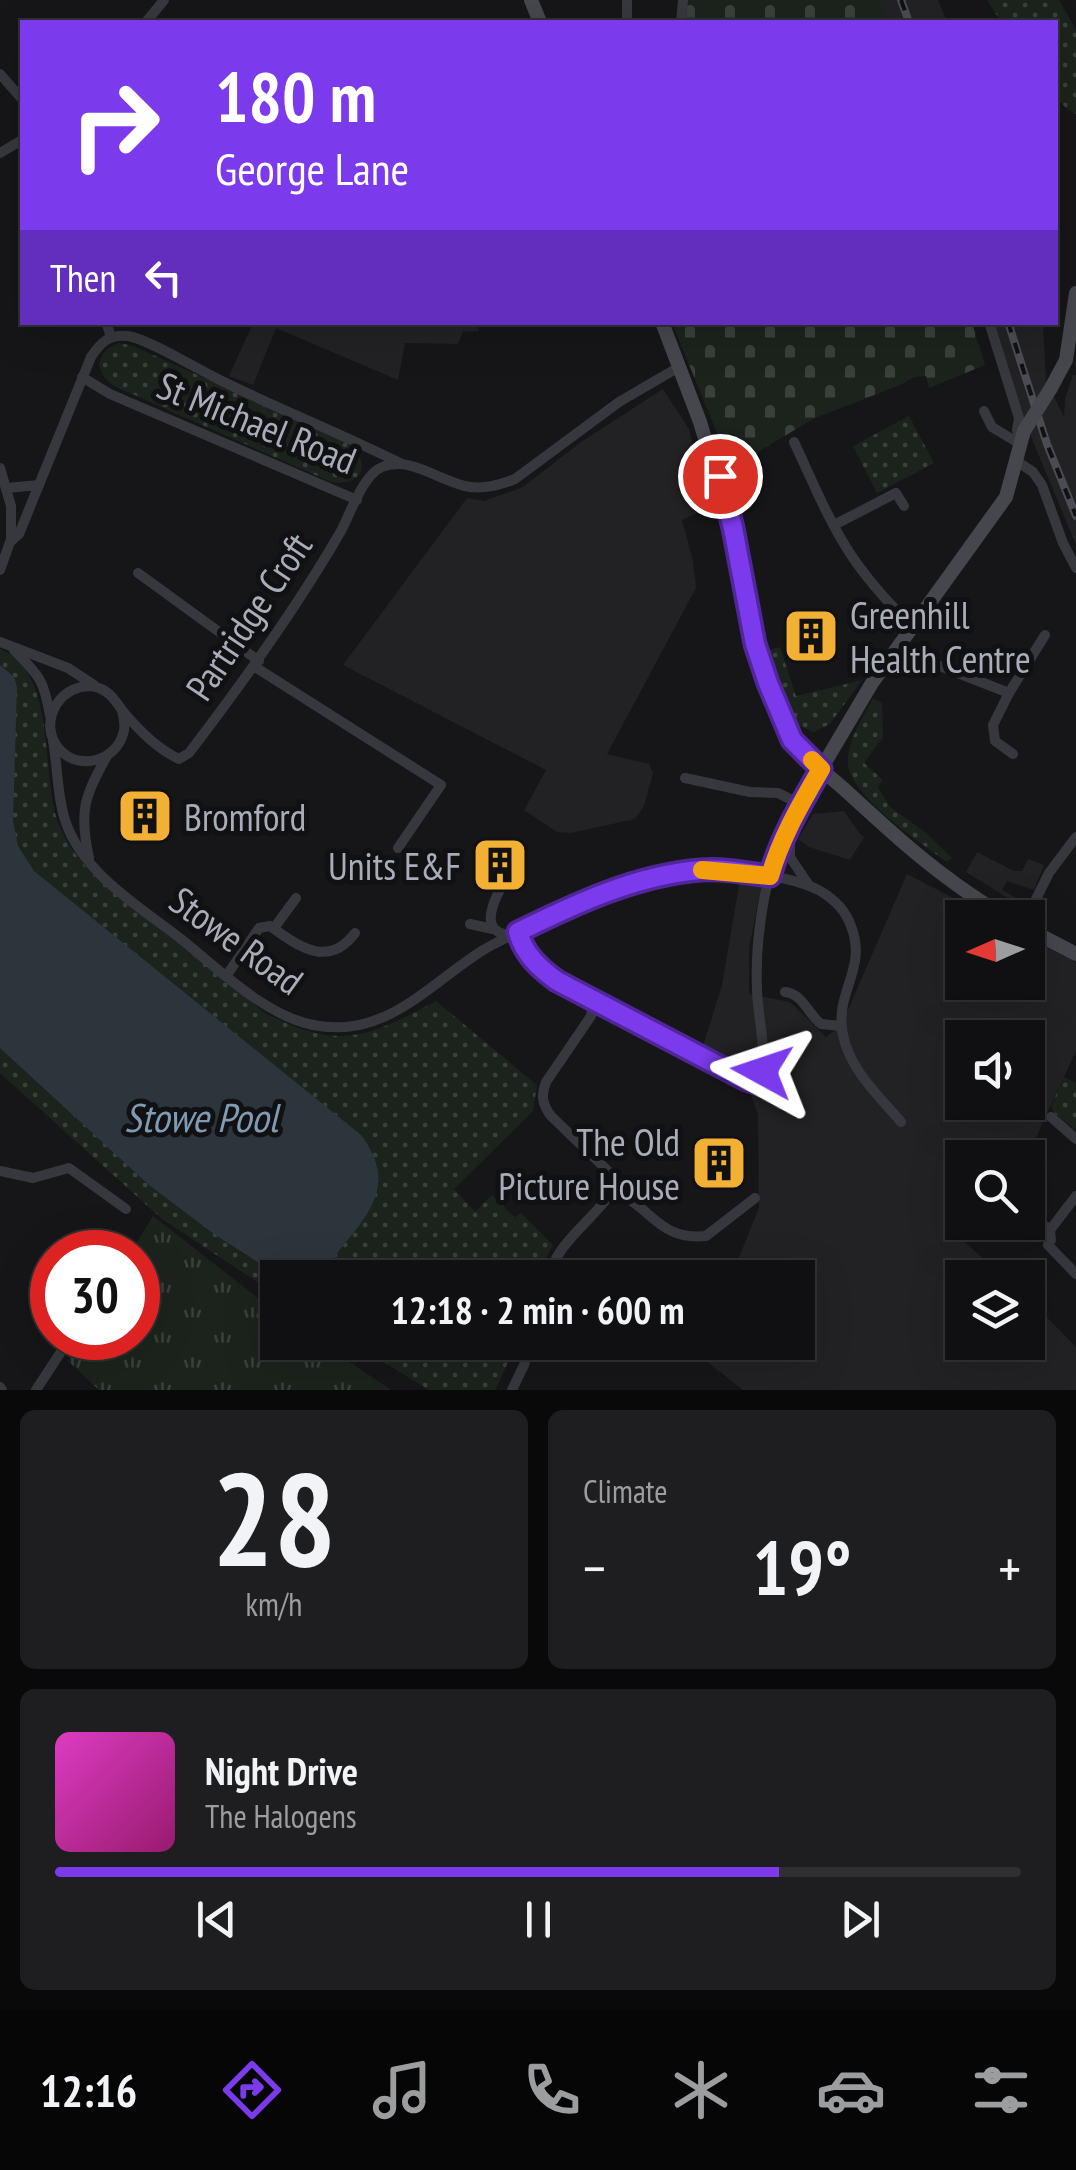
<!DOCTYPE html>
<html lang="en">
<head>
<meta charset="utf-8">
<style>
  body { margin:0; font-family:"PT Sans Narrow",sans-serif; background:#1e1e20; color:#f1f3f6; height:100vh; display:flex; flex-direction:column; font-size:38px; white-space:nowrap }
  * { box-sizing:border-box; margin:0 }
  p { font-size:32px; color:#9c9d9f }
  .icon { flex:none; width:55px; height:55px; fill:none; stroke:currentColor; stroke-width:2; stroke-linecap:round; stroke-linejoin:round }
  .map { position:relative; height:1390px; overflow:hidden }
  .side { display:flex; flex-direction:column; gap:20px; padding:20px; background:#09090a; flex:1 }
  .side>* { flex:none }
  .top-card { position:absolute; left:20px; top:20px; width:1038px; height:305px; border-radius:0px; box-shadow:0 10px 40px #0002,0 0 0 2px #303032; background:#7c3aed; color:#fff; overflow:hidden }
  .needle { width:65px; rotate:267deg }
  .buttons { position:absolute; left:945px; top:900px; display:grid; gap:20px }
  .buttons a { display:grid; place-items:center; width:100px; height:100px; border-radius:0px; background:#101012; box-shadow:0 10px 40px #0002,0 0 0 2px #303032; font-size:50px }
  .speed { position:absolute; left:30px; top:1230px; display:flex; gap:20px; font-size:50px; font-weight:700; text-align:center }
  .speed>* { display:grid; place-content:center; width:130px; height:130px; border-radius:50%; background:#101012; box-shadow:0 10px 40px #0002,0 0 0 2px #303032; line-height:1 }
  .speed .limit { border:15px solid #d22; background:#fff; color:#111 }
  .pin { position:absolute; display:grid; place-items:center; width:85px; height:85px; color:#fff; margin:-42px; border:5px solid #fff; border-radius:50%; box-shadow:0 2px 10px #0007 }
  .me { position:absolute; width:110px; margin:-55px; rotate:275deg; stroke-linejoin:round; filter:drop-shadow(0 0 8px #0008) }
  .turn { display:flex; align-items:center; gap:35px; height:210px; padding:0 30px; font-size:45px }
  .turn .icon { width:130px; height:130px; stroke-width:2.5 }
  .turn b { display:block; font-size:70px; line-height:85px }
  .then { display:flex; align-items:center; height:95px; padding:0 30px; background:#0003; gap:20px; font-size:38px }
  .big { font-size:75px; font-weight:800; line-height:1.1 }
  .side .tile { flex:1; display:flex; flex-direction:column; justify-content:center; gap:15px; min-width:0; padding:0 35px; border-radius:15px; background:#1e1e20 }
  .side .dial { align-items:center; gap:0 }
  .dial b { font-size:130px; line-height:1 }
  .song { display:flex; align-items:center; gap:30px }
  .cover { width:120px; height:120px; border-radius:15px; background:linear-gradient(135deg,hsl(310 70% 55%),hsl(320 70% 35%)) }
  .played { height:10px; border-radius:5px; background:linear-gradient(90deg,#7c3aed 75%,#303032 75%) }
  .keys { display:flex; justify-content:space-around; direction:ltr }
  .heat { display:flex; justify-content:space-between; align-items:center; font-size:55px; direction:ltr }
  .side .tiles { flex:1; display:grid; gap:20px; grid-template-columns:1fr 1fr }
  .tile:last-child { grid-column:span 2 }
  .trip { position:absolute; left:260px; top:1260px; width:555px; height:100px; border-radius:0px; background:#101012; box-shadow:0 10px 40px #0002,0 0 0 2px #303032; font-weight:800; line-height:100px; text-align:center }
  .tab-bar { display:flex; height:160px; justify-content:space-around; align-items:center; background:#060607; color:#9c9d9f }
  .tab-bar .icon { width:70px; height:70px }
  .tab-bar .selected { color:#7c3aed }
  .tab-bar b { font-size:45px; color:#f1f3f6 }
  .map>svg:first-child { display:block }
  .built { fill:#222225; fill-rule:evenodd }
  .grass { fill:url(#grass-dots) }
  .cemetery { fill:url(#cemetery-stones) }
  .park { fill:url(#park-tufts) }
  .water { fill:#2c353c }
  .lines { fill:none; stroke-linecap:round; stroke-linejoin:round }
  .street { stroke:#37383d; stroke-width:10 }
  .secondary { stroke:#45474d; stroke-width:14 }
  .rail-casing { stroke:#4a4c52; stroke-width:8 }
  .rail { stroke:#111113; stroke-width:4; stroke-dasharray:11; stroke-linecap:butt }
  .secondary-bridge { stroke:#45474d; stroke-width:14 }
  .route-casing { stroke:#51269a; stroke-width:25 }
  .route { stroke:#7c3aed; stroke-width:18 }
  .slow { stroke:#f59e0b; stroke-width:18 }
  .labels { text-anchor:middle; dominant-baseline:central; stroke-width:10; stroke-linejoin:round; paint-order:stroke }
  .street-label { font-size:38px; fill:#a8adb8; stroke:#111113 }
  .poi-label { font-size:38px; fill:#a8adb8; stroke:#111113; text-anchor:start }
  .water-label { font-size:40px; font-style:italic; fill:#7f9bb3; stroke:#111113 }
</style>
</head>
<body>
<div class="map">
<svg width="1076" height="1390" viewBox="0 0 1076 1390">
  <defs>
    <pattern id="grass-dots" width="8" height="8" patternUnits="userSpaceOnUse" patternTransform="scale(2.5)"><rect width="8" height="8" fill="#1c231d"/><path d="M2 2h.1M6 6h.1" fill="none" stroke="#3a403c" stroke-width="1.8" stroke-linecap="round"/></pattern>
    <pattern id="cemetery-stones" width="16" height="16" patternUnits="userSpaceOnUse" patternTransform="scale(2.5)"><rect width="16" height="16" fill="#1c231d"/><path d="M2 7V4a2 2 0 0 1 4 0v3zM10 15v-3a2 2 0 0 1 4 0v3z" fill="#3a403c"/></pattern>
    <pattern id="park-tufts" width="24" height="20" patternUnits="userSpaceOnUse" patternTransform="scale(2.5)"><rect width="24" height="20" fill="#1c231d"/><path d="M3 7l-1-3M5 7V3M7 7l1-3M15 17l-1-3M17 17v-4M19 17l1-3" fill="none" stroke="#3a403c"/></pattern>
  </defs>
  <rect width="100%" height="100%" fill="#161618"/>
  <g class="built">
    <polygon points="878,0 938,0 947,22 887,22"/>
    <polygon points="253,323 479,322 479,323 478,331 463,332 458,344 405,343 398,380 276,328 253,385 229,376"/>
    <polygon points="992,323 1043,323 1046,380 1064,417 1065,399 1073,375 1076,375 1076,545 1020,410"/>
    <polygon points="663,389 689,429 708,508 682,520 693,561 696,588 607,754 649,764 653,773 644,806 635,819 571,833 557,832 524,810 546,770 343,665 467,498 484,501 523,487 581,442"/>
    <polygon points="844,811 860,834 864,837 850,860 809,847 798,839 813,814"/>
    <polygon points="977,852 1014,871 1022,871 1028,859 1044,865 1034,890 1007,881 1002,890 1028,905 1027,910 966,872"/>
    <path d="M907 874 990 917 962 918V982H1028V937L1076 962V1051L1027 1157 962 1158V1222L977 1223 959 1237 1004 1277 962 1278V1342H1028V1298L1076 1347V1390H743L683 1343 798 1342V1278L731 1277 759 1208 758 1115 747 1084 703 1046 722 985 740 879 762 884 749 948V994L790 1002 826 1037 841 1026ZM962 1038H1028V1102H962Z"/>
  </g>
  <g class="grass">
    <polygon points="987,0 1059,0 1076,30 1076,114 1066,108 1055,96 1055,22 1001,22"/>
    <path d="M118 343 131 345 347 442C372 462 364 487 331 482L114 386C94 371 94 354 118 343Z"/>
    <polygon points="909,416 934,463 877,493 853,446"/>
    <path d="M780 647 796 696 862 680 830 724 814 732C811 731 802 727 799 725 783 711 772 672 766 651Z"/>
    <path d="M0 649C58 672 40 774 58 822 65 842 78 858 92 874L265 1013C339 1051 367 1038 436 1001L537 1085 533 1111 454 1189 475 1212 492 1195 515 1218 521 1213 553 1245 536 1277 278 1278 277 1295 162 1219 0 1073Z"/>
    <path d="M873 698 882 703 883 737 864 763 883 780 878 787 890 807 925 832 952 858 947 862C921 843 851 797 848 764 846 741 864 717 873 698Z"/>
    <polygon points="1064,1077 1076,1083 1076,1130 1054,1113 1051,1106"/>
    <polygon points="353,1343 517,1343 495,1390 429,1390"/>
  </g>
  <g class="cemetery">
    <polygon points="687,0 878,0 887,22 686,22"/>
    <polygon points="672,323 972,323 985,365 929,388 926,376 914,377 900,385 815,418 727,470 717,433"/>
  </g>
  <polygon class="park" points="153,1216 277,1313 278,1342 321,1343 391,1390 99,1390 68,1361 82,1338 138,1338 138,1252 131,1252"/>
  <path class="water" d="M0 665 14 677 17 687 13 821 18 846 34 871 361 1135C395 1181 374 1208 342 1247 334 1257 327 1269 317 1277H281L214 1234 149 1185 0 1048Z"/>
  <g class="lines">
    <g class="street">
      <polyline points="627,0 627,22"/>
      <polyline points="146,22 164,0"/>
      <polyline points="681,22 683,0"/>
      <polyline points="0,74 22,99"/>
      <polyline points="0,153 22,140"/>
      <polyline points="106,322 111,337"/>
      <polyline points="989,322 1019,418 1017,430 1020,442"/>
      <polyline points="82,377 110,394 357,500"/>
      <polyline points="984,411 992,427 1020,444"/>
      <path d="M794 442C812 480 828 520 851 555 869 582 891 605 913 628"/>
      <polyline points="1015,460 1033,472 1042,485 1063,543 1076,568"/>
      <polyline points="0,468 11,506 11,541"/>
      <polyline points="7,488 39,485"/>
      <polyline points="834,525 896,493 904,506"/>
      <path d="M0 570 10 542 19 534 91 357C101 342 109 334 128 336 148 339 197 369 218 379 278 409 340 433 400 463"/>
      <polyline points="138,573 259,661"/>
      <polyline points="0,642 68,668 94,685"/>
      <polyline points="901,644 940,666 1009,693 1045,635"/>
      <path d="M14 650C39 676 44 679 50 716"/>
      <polyline points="255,667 441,785 398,848"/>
      <polyline points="1009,693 993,725 995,741 1013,754"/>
      <path d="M122 711C124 718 126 726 123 734 116 760 81 771 61 751 34 724 62 677 99 688 113 693 117 705 126 715 142 733 158 749 179 759L189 753C244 681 296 609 341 531 351 512 363 475 382 467 412 455 441 483 470 487 486 489 500 485 515 479L619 402 679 367"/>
      <path d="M53 741C58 768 57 798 66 823 84 874 140 907 181 939 220 970 264 1015 313 1025 384 1039 425 988 480 952 494 943 511 936 526 928 580 901 644 872 705 870 725 869 745 872 765 875 784 878 805 882 822 892 836 901 845 910 851 926 868 970 834 991 843 1035 850 1070 879 1096 901 1122"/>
      <polyline points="685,778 750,792 778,793 800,804"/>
      <polyline points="790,831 790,857 808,884"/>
      <path d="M89 858C79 812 84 796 107 756"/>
      <polyline points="1034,903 1049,873 1076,837"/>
      <polyline points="470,924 493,929"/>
      <polyline points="274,928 296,898"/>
      <path d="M518 932C524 954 539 968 557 981L744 1079 752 1082 759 1080C769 1051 757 1018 757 988 755 945 763 884 780 844 792 818 807 794 821 769"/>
      <path d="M511 935C465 933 510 873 521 854"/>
      <path d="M227 975 259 928 270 926C298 946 328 969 355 933"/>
      <path d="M785 992C803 994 808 1014 821 1024L841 1026"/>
      <polyline points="1051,1117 1076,1139"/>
      <polyline points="0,1171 33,1178 69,1168 126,1209"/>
      <path d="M612 1192C651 1203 656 1241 706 1236L755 1198"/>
      <polyline points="1028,1213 1050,1230"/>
      <polyline points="1050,1230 1051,1240 1048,1245 1076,1274"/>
      <polyline points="1050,1230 1076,1196"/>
      <path d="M548 1278C558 1241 591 1222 612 1192L613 1182 608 1171 551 1116C542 1104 541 1096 546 1082L591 1016 593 1001"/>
      <polyline points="0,1387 2,1390"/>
      <polyline points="36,1390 70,1338"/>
      <polyline points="512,1390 524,1365 530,1342"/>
    </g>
    <g class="secondary">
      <polyline points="531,0 540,22"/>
      <polyline points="662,322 700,422 712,462"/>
      <polyline points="1051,388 1066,360 1076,293"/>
      <path d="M720 477C745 562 747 655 790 735 802 756 826 773 844 789 878 820 912 852 949 879 967 893 987 905 1006 918"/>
      <polyline points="821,769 872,683 1006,497 1024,431"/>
      <polyline points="1028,929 1076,954"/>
    </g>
    <g class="rail-casing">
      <g id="rail">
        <polyline points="901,0 909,22"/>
        <polyline points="1008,322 1047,444 1076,516"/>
      </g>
    </g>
    <use href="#rail" class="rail"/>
    <polyline class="secondary-bridge" points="1024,431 1051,388"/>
  </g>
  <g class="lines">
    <g class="route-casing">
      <path id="route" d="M720 476 733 528 755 644 768 683 792 740 821 769C801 804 781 837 770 876 748 873 724 868 701 870 636 875 575 904 518 932 524 954 539 968 557 981L744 1079 752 1082 759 1080 762 1071"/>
    </g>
    <use href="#route" class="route"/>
    <path class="slow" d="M702 870 770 876C781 837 801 804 821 769L812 760"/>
  </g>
  <defs>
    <g id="building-square" transform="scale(2.875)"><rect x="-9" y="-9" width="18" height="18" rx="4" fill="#f2b134" stroke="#111113"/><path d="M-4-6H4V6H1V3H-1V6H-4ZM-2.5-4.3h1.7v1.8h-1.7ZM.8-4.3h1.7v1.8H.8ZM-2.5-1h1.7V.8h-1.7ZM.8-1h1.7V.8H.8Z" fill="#111"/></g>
  </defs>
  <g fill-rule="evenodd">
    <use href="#building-square" x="811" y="636"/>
    <use href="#building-square" x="145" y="816"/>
    <use href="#building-square" x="500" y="865"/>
    <use href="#building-square" x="719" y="1163"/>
  </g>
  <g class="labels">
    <g class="street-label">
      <text transform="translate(257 422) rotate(22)">St Michael Road</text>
      <text transform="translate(248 616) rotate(-56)">Partridge Croft</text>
      <text transform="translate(237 940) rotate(36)">Stowe Road</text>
    </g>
    <g class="poi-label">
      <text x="850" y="614">Greenhill<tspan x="850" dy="44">Health Centre</tspan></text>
      <text x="184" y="816">Bromford</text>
      <text x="461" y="865" text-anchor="end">Units E&amp;F</text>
      <text x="680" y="1141" text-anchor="end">The Old<tspan x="680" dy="44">Picture House</tspan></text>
    </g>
    <g class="water-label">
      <text x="201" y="1117">Stowe Pool</text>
    </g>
  </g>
</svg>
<div class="buttons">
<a><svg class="needle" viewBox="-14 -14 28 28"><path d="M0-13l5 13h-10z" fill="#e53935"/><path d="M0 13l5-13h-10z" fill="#9c9d9f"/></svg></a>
<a><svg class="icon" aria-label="sound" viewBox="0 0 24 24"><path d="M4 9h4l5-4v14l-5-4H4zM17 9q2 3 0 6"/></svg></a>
<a><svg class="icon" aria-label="search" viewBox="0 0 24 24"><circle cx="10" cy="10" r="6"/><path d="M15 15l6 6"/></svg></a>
<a><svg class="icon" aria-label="layers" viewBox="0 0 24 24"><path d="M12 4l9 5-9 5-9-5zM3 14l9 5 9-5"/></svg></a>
</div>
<div class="speed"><div class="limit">30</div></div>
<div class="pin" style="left:720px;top:476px;background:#d93025"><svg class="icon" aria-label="arrive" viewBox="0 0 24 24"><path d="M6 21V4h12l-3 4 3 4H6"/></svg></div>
<svg class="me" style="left:762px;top:1071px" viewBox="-20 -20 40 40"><path d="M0-17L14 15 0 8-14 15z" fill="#7c3aed" stroke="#fff" stroke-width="4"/></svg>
<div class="trip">12:18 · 2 min · 600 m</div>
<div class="top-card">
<div class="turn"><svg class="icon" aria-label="right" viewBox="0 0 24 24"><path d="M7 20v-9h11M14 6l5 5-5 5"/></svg><div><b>180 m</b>George Lane</div></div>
<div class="then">Then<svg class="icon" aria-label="left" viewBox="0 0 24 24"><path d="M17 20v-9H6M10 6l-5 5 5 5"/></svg></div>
</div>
</div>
<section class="side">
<div class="tiles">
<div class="tile dial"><b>28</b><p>km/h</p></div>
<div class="tile"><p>Climate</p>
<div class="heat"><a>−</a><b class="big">19°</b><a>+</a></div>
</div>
<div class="tile">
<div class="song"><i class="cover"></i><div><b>Night Drive</b><p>The Halogens</p></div></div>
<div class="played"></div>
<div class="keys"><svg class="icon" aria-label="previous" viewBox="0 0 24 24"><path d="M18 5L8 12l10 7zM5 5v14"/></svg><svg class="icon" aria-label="pause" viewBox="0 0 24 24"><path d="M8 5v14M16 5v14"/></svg><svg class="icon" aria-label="next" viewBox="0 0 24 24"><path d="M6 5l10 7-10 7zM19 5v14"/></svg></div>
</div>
</div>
</section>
<nav class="tab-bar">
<b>12:16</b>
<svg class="icon selected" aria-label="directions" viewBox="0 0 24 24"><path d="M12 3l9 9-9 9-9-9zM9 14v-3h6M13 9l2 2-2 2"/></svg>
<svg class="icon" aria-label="music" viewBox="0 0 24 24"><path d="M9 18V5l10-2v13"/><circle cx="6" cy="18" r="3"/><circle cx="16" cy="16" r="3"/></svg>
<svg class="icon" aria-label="phone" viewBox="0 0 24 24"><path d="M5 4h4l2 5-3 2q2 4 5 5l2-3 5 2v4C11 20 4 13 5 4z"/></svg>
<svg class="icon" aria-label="climate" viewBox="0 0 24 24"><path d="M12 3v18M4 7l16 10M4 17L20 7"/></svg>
<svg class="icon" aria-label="car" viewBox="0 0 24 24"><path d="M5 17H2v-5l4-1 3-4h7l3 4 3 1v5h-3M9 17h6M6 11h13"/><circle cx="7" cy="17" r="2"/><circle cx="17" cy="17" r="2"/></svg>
<svg class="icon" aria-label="filters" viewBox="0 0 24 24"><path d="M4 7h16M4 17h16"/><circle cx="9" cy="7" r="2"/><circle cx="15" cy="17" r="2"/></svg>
</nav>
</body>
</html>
